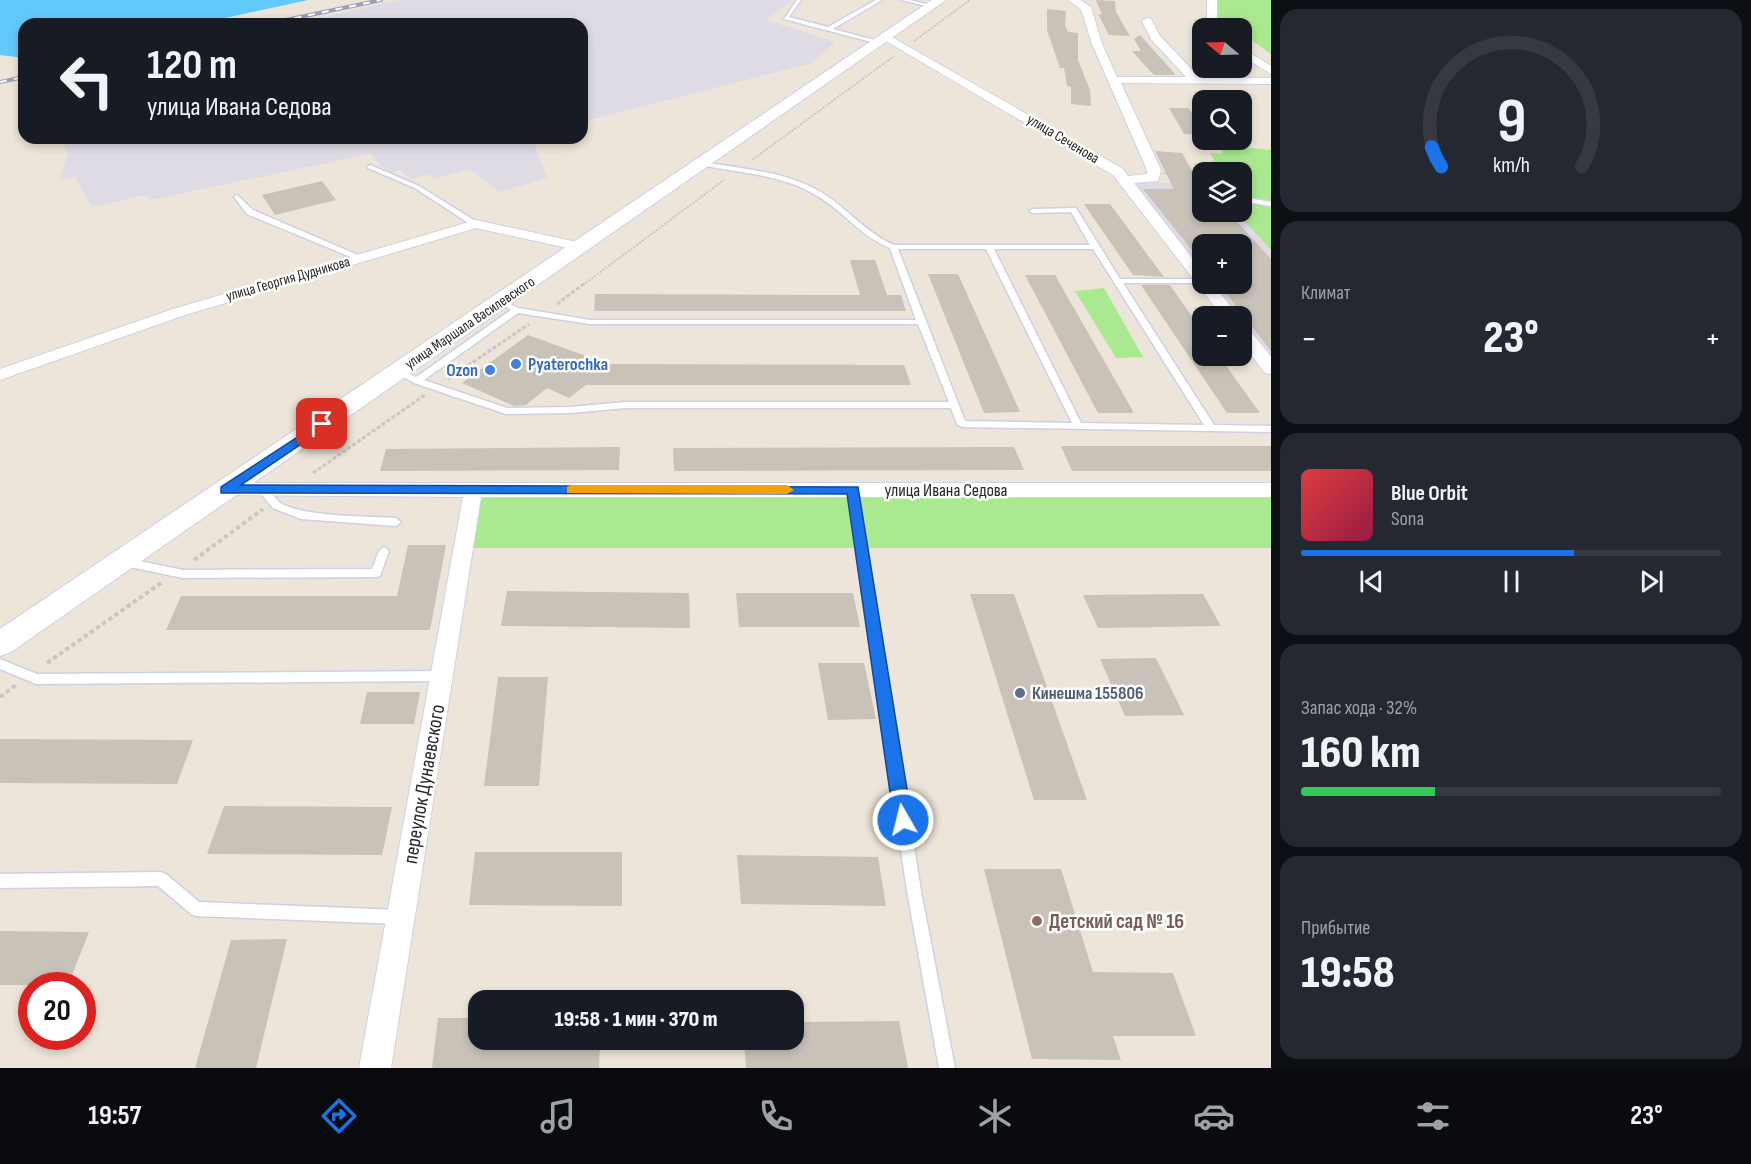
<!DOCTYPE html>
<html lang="ru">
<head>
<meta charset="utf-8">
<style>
  body { margin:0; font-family:"Sofia Sans Condensed",sans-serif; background:#242831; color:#f1f3f6; height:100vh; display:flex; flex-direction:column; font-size:22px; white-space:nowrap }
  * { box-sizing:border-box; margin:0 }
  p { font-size:20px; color:#9ea1a6 }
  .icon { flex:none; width:33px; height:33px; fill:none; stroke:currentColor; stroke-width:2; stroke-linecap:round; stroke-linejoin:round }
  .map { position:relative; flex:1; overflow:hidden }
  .panel { display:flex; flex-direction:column; gap:9px; padding:9px; background:#0d0f14; width:480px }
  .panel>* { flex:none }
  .banner { position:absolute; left:18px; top:18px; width:570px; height:126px; border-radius:18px; box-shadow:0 3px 9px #0003; background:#171b24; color:#f1f3f6; overflow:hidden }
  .needle { width:39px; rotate:289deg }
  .controls { position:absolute; left:1192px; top:18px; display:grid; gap:12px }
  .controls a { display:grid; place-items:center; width:60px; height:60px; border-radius:12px; background:#171b24; box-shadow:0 3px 9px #0003; font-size:30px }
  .speed { position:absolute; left:18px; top:972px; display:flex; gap:12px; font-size:30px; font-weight:700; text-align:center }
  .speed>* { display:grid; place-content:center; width:78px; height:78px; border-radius:50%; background:#171b24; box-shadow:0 3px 9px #0003; line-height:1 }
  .speed .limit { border:9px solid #d22; background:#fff; color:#111 }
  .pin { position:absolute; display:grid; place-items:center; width:51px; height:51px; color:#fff; margin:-26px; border-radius:12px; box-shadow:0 3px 9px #0006 }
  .me { position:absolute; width:66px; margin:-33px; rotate:352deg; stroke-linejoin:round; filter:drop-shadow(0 0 4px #0008) }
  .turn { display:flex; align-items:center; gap:21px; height:126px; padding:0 30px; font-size:27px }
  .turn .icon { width:78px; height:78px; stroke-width:2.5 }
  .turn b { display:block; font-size:42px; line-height:51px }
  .big { font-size:45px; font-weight:800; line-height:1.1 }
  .panel .card { flex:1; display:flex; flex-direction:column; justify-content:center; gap:9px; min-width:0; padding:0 21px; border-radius:18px; background:#242831 }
  .panel .dial { align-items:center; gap:0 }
  .dial svg { height:156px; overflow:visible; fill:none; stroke:#363941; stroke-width:7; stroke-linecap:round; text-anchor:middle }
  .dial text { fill:#f1f3f6; stroke:none }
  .song { display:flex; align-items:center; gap:18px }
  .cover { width:72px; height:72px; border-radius:9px; background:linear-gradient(135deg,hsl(0 70% 55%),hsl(340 70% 35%)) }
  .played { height:6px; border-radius:3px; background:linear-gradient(90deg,#1a73e8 65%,#363941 65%) }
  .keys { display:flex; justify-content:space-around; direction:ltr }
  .heat { display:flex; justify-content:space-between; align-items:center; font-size:33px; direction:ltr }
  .charge { height:9px; border-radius:4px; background:linear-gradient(90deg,#34c759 32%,#363941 0) }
  .trip { position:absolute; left:468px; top:990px; width:336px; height:60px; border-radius:18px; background:#171b24; box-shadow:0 3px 9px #0003; font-weight:800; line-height:60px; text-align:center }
  .tab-bar { display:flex; height:96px; justify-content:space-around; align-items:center; background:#090b0e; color:#9ea1a6 }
  .tab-bar .icon { width:42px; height:42px }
  .tab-bar .selected { color:#1a73e8 }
  .tab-bar b { font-size:27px; color:#f1f3f6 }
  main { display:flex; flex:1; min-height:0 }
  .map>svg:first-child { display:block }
  .industrial { fill:#dedbe4 }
  .green { fill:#aae990 }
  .water { fill:#61cafa }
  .building { fill:#c8c2b9 }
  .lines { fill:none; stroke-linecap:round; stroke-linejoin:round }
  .service-casing { stroke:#ced1e4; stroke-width:3 }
  .minor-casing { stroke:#ced1e4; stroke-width:2 }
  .tertiary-casing { stroke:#ced1e4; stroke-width:2 }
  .path-far2 { stroke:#c7c7c7; stroke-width:2; stroke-dasharray:2 1.5; stroke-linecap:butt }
  .path-far1 { stroke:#c7c7c7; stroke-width:3; stroke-dasharray:4 2; stroke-linecap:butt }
  .path { stroke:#c7c7c7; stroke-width:4; stroke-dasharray:4.5 3; stroke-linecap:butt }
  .service { fill:#fff; fill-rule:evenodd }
  .minor { fill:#fff; fill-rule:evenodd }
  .tertiary { fill:#fff; fill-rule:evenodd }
  .rail-casing { stroke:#9b9eb5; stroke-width:4 }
  .rail { stroke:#fff; stroke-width:2; stroke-dasharray:7; stroke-linecap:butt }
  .route { fill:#1a73e8; stroke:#114b97; stroke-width:1.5 }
  .slow { fill:#f59e0b }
  .shop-dot { fill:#3f7fe0; stroke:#fff; stroke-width:2 }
  .service-dot { fill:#5c6f8a; stroke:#fff; stroke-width:2 }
  .education-dot { fill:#8d6e63; stroke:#fff; stroke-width:2 }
  .labels { text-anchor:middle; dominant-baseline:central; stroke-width:5; stroke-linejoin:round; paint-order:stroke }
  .far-street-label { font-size:15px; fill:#292929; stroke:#fff }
  .shop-label { font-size:18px; font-weight:bold; fill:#366cbe; stroke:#fff; text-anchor:start }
  .street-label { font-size:18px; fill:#292929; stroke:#fff }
  .service-label { font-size:18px; font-weight:bold; fill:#4e5e75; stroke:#fff; text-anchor:start }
  .near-street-label { font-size:21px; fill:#292929; stroke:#fff }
  .near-education-label { font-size:21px; font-weight:bold; fill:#785e54; stroke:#fff; text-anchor:start }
</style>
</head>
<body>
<main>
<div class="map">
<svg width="1271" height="1068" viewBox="0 0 1271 1068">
  <rect width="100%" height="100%" fill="#ede5d9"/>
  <g class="industrial">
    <polygon points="400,0 793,0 766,20 835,42 812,63 582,122 582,24 291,24"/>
    <polygon points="59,138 532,138 547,178 499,192 470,169 434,179 428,174 410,179 400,170 389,173 370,154 150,200 145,195 92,207 75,177 59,181 68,153"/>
    <polygon points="1134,183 1190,183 1203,186 1203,212 1236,212 1271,250 1271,358 1242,321 1242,316 1238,316 1213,284 1242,284 1242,244 1203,244 1203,271"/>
  </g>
  <g class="green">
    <polygon points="1216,0 1271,0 1271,54 1250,39 1242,38 1242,28 1231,28 1213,13 1219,12 1214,9"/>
    <polygon points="1220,145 1271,150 1271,250 1236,212 1242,212 1242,172 1203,172 1203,186 1161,173 1197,169 1214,160 1210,153 1223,154"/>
    <polygon points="1104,288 1143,357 1116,358 1075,291"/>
    <polygon points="1271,497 1271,548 471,548 481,498"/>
  </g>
  <polygon class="water" points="0,0 308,0 198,24 24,24 24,58 0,55"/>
  <g class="building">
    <polygon points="1096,0 1115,1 1116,12 1130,36 1109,35 1098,14 1102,15"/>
    <polygon points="1047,9 1066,11 1065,25 1068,32 1078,33 1078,60 1090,90 1091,106 1071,104 1071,87 1067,86 1064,68 1060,68 1047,30"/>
    <polygon points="1140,35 1175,74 1175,75 1154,75 1149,70 1132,51 1141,51 1134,39"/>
    <polygon points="1169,108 1188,108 1203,127 1203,135 1184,134"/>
    <polygon points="1155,151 1182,153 1203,190 1203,212 1228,212 1271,259 1271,351 1219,284 1242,284 1242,244 1203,244 1203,264 1143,189 1174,189"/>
    <polygon points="322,181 336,200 275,215 262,195"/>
    <polygon points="1084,204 1110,204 1164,277 1133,275"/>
    <polygon points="850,260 875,260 887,295 901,295 906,311 594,311 595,294 860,295"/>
    <polygon points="928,274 958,274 1020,412 984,413"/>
    <polygon points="1025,275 1055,275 1134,413 1098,413"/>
    <polygon points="1141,285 1170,285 1203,332 1203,356 1219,356 1260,413 1227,413"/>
    <polygon points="528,335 608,364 904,365 911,385 586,385 569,398 547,388 526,405 514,406 462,383"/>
    <polygon points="1061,446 1271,446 1271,471 1072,471"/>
    <polygon points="620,447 619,470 380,471 386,449"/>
    <polygon points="1014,447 1024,470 674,471 673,448"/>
    <polygon points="408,545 446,545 430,630 166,630 181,596 397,596"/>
    <polygon points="507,591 689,593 690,628 501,626"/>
    <polygon points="736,593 853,593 860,627 739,627"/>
    <polygon points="970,594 1014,594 1087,800 1034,800"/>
    <polygon points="1203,594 1221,626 1098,628 1083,595"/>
    <polygon points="1156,658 1184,715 1125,716 1100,659"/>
    <polygon points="818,663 864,663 876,719 828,720"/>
    <polygon points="498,677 548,677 539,786 484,786"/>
    <polygon points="367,692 420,692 414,724 360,724"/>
    <polygon points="0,739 193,740 177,784 0,783"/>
    <polygon points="224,806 392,807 382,855 207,854"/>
    <polygon points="475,852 622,852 622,906 469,905"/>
    <polygon points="737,855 878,857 886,906 741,904"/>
    <polygon points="984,869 1061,869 1093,972 1173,973 1196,1036 1113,1036 1121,1060 1032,1059"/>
    <polygon points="0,931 89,932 68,985 0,985"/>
    <polygon points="287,939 256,1068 195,1068 231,940"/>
    <polygon points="438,1018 478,1018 478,1040 600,1040 599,1068 432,1068"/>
    <polygon points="899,1021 908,1068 746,1068 744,1040 794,1040 794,1022"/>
  </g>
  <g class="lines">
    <g class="service-casing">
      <g id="service">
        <polygon points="797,0 801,0 789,17 828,27 876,0 882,0 833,29 882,42 879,44 784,19"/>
        <polygon points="901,0 910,0 933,6 931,7"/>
        <path d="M703 162C741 169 785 171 819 191 847 207 864 232 894 245H1090L1071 212 1033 213 1029 211 1033 209 1076 208 1120 279H1203V283H1123L1214 425 1271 426V432L962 427 957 424 951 408H626L570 413 506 414 414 383 395 372 399 369 416 377 511 310 506 306 510 304 518 308 590 320H916L890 248C857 234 843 210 814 194 780 174 738 173 701 165V163ZM898 249H986L1072 423 965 421ZM994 249H1093L1204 425 1081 423ZM518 313 590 324H918L949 402H626L570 407 507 408 424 380Z"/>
        <polygon points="370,165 419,186 480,224 473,226 415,188 368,168 367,167"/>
        <polygon points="237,195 253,210 365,258 358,260 247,214 234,197"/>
        <polygon points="1242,197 1271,202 1271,206 1242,201"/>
        <path d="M263 487C272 490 275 501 284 505 312 517 364 516 396 518L401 522 396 526 301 519 273 508 258 490Z"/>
        <polygon points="853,487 858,490 921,891 955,1068 939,1068 907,891 848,490"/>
        <polygon points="384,547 389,551 381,573 380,576 376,577 183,578 125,566 121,565 120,562 121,559 125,558 183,570 372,569 379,551"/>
        <polygon points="0,659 37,674 442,671 446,673 448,676 446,679 442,681 36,684 0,669"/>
        <polygon points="161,872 166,874 199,902 399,910 404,912 406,917 404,922 399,924 196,916 191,914 158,886 0,888 0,874"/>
      </g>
    </g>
    <g class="minor-casing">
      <g id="minor">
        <polygon points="1068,0 1080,0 1091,7 1102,44 1117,77 1186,77 1151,39 1142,21 1147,18 1151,19 1160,36 1199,77 1271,78 1271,84 1121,83 1161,170 1158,181 1134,183 1203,272 1203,284 1213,284 1238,316 1222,316 1113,175 881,38 890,36 1123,169 1128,176 1147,174 1147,170 1092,44 1081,9"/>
        <polygon points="1207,0 1217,0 1217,20 1224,28 1214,28 1207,20"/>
        <polygon points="1242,48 1271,66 1271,74 1242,56"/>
        <polygon points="476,220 582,243 589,247 582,251 476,228 185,315 0,380 0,369 173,309"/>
        <polygon points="1242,327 1248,328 1271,357 1271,374 1265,373 1242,343"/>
        <polygon points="226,483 1271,483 1271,497 481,497 391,1068 359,1068 463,497 219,495 216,490 219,485"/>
      </g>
    </g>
    <g class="tertiary-casing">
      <polygon id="tertiary" points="932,0 946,0 11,652 0,656 0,629"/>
    </g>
    <g class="path-far2">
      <polyline points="914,41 970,0"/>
      <polyline points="752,160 894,56"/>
      <polyline points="583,285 724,180"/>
    </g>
    <g class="path-far1">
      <polyline points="557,304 585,283"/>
      <polyline points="448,379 529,324"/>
      <polyline points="313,473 425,395"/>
    </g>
    <g class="path">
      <polyline points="194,560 263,509"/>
      <polyline points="47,663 161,583"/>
      <polyline points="0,697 16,685"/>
    </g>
    <use href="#service" class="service"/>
    <use href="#minor" class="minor"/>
    <use href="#tertiary" class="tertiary"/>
    <g class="rail-casing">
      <g id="rail">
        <polyline points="267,24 381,0"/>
        <polyline points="0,82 24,77"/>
      </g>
    </g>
    <use href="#rail" class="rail"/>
  </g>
  <polygon class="route" points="322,421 326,422 326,427 241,485 858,487 912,820 909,826 903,828 897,826 894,820 847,494 221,493 221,487"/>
  <polygon class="slow" points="571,485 787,485 794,490 787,494 567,493 567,487"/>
  <g class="shop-dot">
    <circle cx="516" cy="364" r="6"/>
    <circle cx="490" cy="370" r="6"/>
  </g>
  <circle class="service-dot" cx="1020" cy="693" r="6"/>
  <circle class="education-dot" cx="1037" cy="921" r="6"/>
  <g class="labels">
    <g class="far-street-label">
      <text transform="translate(1063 139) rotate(31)">улица Сеченова</text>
      <text transform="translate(288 279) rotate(-16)">улица Георгия Дудникова</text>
      <text transform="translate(470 323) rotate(-34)">улица Маршала Василевского</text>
    </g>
    <g class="shop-label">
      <text x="528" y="364">Pyaterochka</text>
      <text x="478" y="370" text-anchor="end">Ozon</text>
    </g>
    <g class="street-label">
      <text x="946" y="490">улица Ивана Седова</text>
    </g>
    <g class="service-label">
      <text x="1032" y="693">Кинешма 155806</text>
    </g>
    <g class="near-street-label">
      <text transform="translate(424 784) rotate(-80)">переулок Дунаевского</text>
    </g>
    <g class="near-education-label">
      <text x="1049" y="921">Детский сад № 16</text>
    </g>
  </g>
</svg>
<div class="controls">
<a><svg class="needle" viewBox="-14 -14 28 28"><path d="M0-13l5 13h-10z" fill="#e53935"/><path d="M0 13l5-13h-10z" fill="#9ea1a6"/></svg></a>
<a><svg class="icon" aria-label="search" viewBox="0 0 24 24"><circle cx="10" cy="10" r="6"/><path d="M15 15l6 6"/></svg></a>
<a><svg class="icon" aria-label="layers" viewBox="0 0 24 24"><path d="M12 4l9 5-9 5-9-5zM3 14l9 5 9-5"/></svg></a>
<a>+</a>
<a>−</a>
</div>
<div class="speed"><div class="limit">20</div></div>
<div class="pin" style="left:322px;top:424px;background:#d93025"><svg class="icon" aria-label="arrive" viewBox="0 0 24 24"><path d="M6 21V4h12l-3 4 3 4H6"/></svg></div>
<svg class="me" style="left:903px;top:820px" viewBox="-20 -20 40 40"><circle r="17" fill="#1a73e8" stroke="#fff" stroke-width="3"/><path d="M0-11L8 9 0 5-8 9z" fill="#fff"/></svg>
<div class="trip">19:58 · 1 мин · 370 m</div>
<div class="banner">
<div class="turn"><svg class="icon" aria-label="left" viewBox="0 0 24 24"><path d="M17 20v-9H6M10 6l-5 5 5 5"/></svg><div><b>120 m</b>улица Ивана Седова</div></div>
</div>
</div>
<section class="panel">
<div class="card dial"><svg viewBox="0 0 100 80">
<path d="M14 69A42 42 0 1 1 86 69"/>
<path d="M14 69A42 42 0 0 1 9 59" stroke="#1a73e8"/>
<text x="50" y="56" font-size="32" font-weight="700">9</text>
<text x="50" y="72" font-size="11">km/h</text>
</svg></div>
<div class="card"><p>Климат</p>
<div class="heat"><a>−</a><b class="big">23°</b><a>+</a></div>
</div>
<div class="card">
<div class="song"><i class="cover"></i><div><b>Blue Orbit</b><p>Sona</p></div></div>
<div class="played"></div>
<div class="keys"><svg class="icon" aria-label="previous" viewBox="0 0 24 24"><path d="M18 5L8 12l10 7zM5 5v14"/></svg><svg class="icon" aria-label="pause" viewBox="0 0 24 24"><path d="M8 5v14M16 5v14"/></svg><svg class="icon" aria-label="next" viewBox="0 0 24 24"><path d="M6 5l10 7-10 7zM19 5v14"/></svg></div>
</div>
<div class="card"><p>Запас хода · 32%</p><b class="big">160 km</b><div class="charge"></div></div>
<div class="card"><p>Прибытие</p><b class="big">19:58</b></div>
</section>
</main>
<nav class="tab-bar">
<b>19:57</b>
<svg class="icon selected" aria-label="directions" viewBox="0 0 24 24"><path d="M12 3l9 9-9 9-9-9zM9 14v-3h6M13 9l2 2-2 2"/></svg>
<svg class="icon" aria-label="music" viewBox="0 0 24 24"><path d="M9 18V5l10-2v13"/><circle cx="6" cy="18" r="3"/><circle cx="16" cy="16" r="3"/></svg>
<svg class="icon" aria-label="phone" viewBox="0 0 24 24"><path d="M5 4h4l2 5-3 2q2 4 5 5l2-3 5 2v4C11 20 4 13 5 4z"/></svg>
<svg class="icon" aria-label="climate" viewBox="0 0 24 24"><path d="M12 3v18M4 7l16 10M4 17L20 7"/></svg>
<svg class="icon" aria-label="car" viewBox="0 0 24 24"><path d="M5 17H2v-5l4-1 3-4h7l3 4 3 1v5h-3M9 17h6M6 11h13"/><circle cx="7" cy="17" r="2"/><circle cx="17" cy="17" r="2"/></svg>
<svg class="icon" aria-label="filters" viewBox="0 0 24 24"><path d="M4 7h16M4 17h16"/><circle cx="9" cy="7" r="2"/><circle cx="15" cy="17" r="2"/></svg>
<b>23°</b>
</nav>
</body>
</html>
